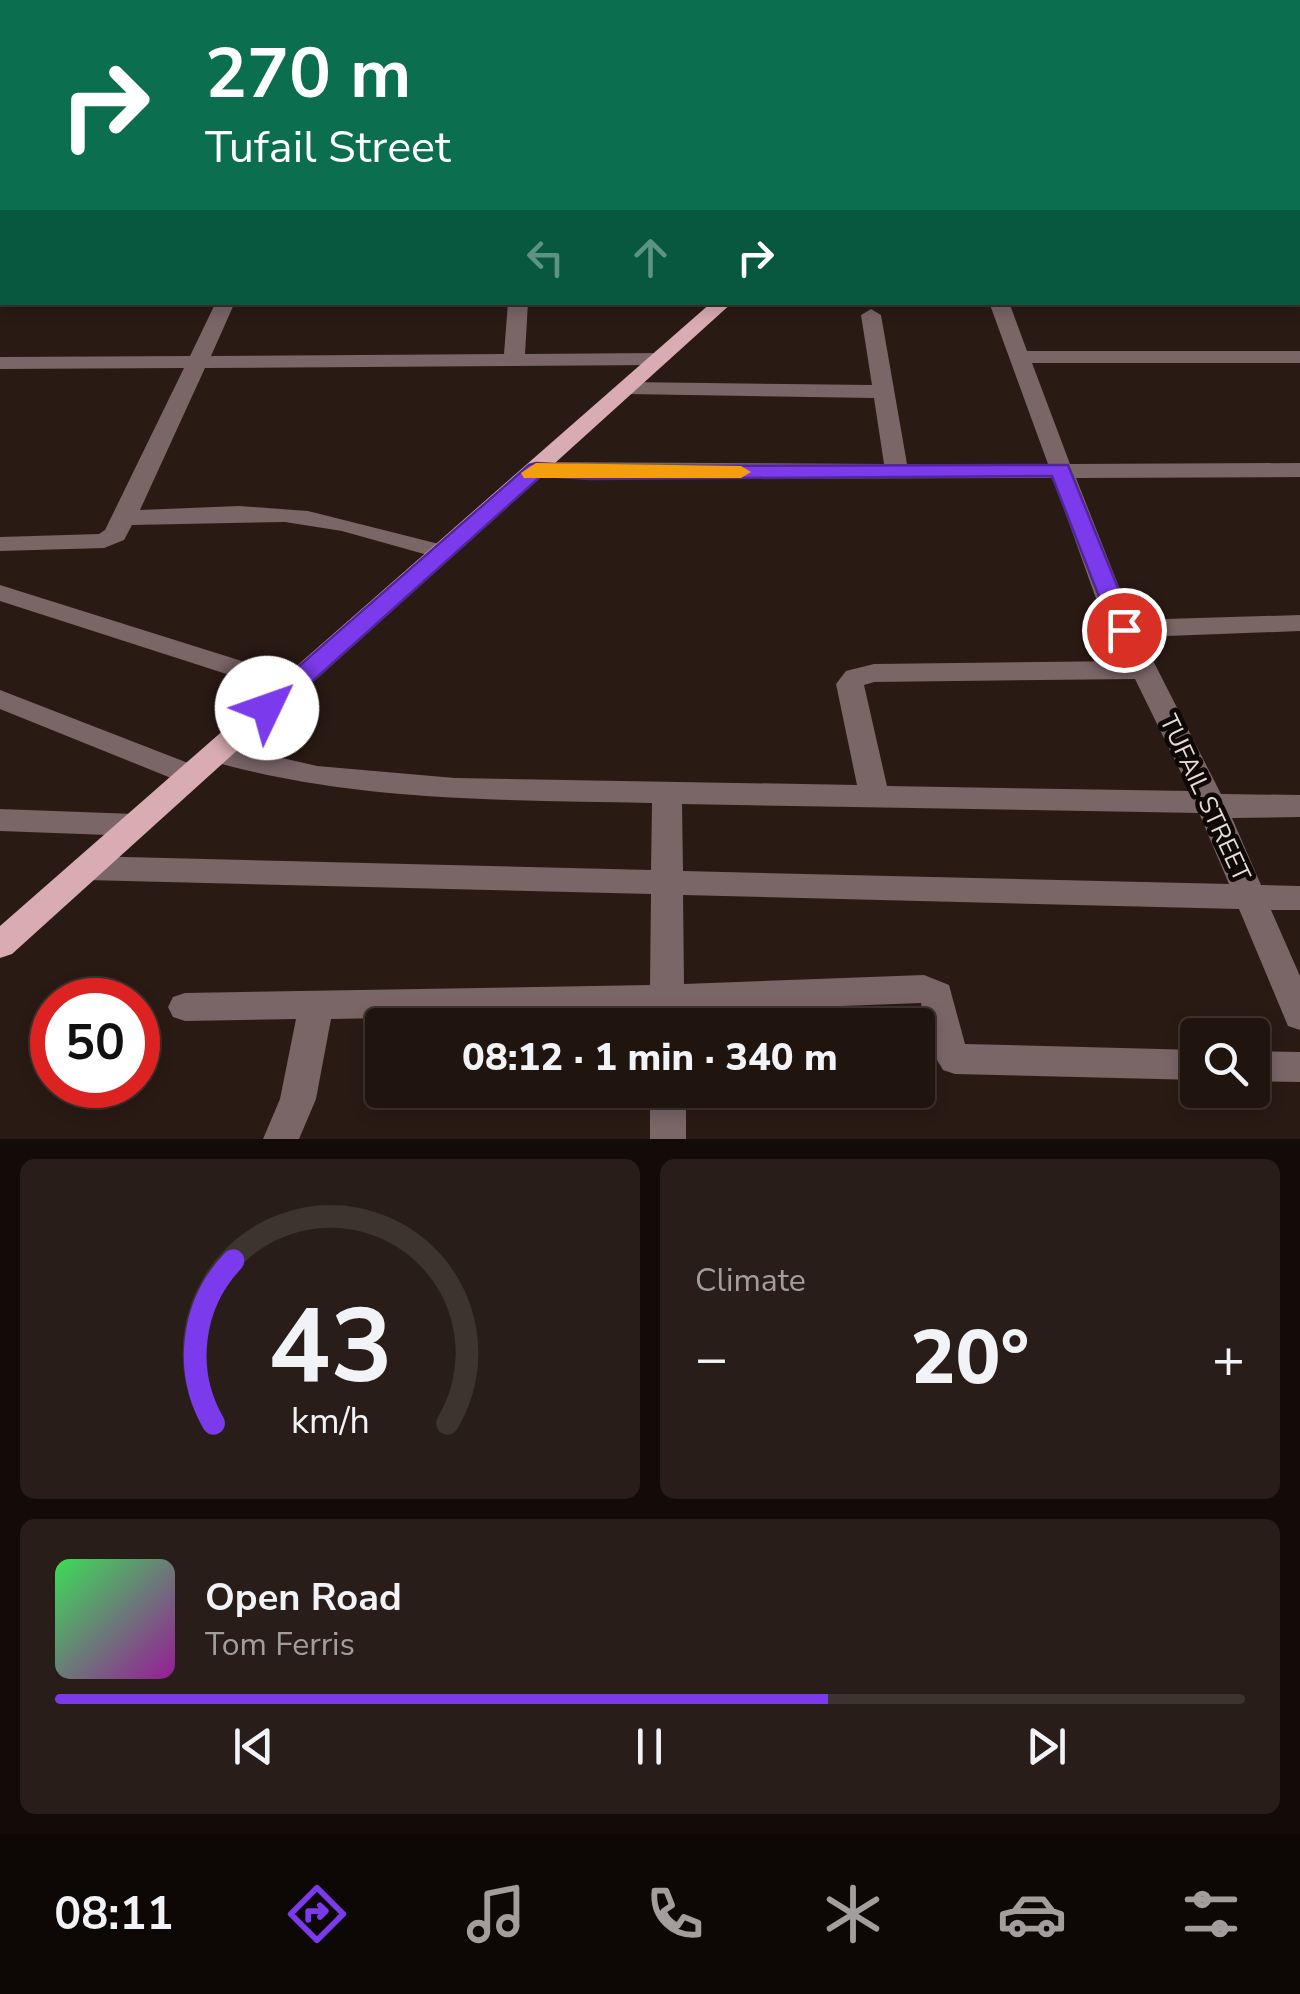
<!DOCTYPE html>
<html lang="en">
<head>
<meta charset="utf-8">
<style>
  body { margin:0; font-family:"Nunito Sans",sans-serif; background:#281d18; color:#f1f3f6; height:100vh; display:flex; flex-direction:column; font-size:38px; white-space:nowrap }
  * { box-sizing:border-box; margin:0 }
  p { font-size:32px; color:#a29e9e }
  .icon { flex:none; width:55px; height:55px; fill:none; stroke:currentColor; stroke-width:2; stroke-linecap:round; stroke-linejoin:round }
  .map { position:relative; height:1139px; overflow:hidden }
  .panel { display:flex; flex-direction:column; gap:20px; padding:20px; background:#120b08; flex:1 }
  .panel>* { flex:none }
  .guide { position:absolute; left:0px; top:0px; width:1300px; height:305px; box-shadow:0 5px 15px #0003,0 0 0 2px #3d332f; background:#0b6e4f; color:#fff; overflow:hidden }
  .controls { position:absolute; left:1180px; top:1018px; display:grid; gap:20px }
  .controls a { display:grid; place-items:center; width:90px; height:90px; border-radius:10px; background:#20140f; box-shadow:0 5px 15px #0003,0 0 0 2px #3d332f; font-size:50px }
  .speed { position:absolute; left:30px; top:978px; display:flex; gap:20px; font-size:50px; font-weight:700; text-align:center }
  .speed>* { display:grid; place-content:center; width:130px; height:130px; border-radius:50%; background:#20140f; box-shadow:0 5px 15px #0003,0 0 0 2px #3d332f; line-height:1 }
  .speed .limit { border:15px solid #d22; background:#fff; color:#111 }
  .pin { position:absolute; display:grid; place-items:center; width:85px; height:85px; color:#fff; margin:-42px; border:5px solid #fff; border-radius:50%; box-shadow:0 2px 10px #0007 }
  .me { position:absolute; width:110px; margin:-55px; rotate:48deg; stroke-linejoin:round; filter:drop-shadow(0 0 8px #0008) }
  .turn { display:flex; align-items:center; gap:35px; height:210px; padding:0 40px; font-size:45px }
  .turn .icon { width:130px; height:130px; stroke-width:2.5 }
  .turn b { display:block; font-size:70px; line-height:85px }
  .lanes { display:flex; align-items:center; height:95px; padding:0 40px; background:#0003; justify-content:center; gap:50px; direction:ltr }
  .lanes .off { opacity:.35 }
  .big { font-size:75px; font-weight:800; line-height:1.1 }
  .panel .tile { flex:1; display:flex; flex-direction:column; justify-content:center; gap:15px; min-width:0; padding:0 35px; border-radius:15px; background:#281d18 }
  .panel .dial { align-items:center; gap:0 }
  .dial svg { height:260px; overflow:visible; fill:none; stroke:#3d332f; stroke-width:7; stroke-linecap:round; text-anchor:middle }
  .dial text { fill:#f1f3f6; stroke:none }
  .song { display:flex; align-items:center; gap:30px }
  .cover { width:120px; height:120px; border-radius:15px; background:linear-gradient(135deg,hsl(130 70% 55%),hsl(300 70% 35%)) }
  .played { height:10px; border-radius:5px; background:linear-gradient(90deg,#7c3aed 65%,#3d332f 65%) }
  .keys { display:flex; justify-content:space-around; direction:ltr }
  .heat { display:flex; justify-content:space-between; align-items:center; font-size:55px; direction:ltr }
  .panel .tiles { flex:1; display:grid; gap:20px; grid-template-columns:1fr 1fr }
  .tile:last-child { grid-column:span 2 }
  .trip { position:absolute; left:365px; top:1008px; width:570px; height:100px; border-radius:10px; background:#20140f; box-shadow:0 5px 15px #0003,0 0 0 2px #3d332f; font-weight:800; line-height:100px; text-align:center }
  .tab-bar { display:flex; height:160px; justify-content:space-around; align-items:center; background:#0d0806; color:#a29e9e }
  .tab-bar .icon { width:70px; height:70px }
  .tab-bar .selected { color:#7c3aed }
  .tab-bar b { font-size:45px; color:#f1f3f6 }
  .map>svg:first-child { display:block }
  .lines { fill:none; stroke-linecap:round; stroke-linejoin:round }
  .minor { fill:#7a6567; fill-rule:evenodd }
  .major { fill:#d8acb2; fill-rule:evenodd }
  .route { fill:#7c3aed; stroke:#51269a; stroke-width:2.5 }
  .slow { fill:#f59e0b }
  .labels { text-anchor:middle; dominant-baseline:central; stroke-width:9; stroke-linejoin:round; paint-order:stroke }
  .street-label { font-size:25px; fill:#e7dbd7; stroke:#0d0705 }
</style>
</head>
<body>
<div class="map">
<svg width="1300" height="1139" viewBox="0 0 1300 1139">
  <rect width="100%" height="100%" fill="#2a1a14"/>
  <g class="lines">
    <g class="minor">
      <polygon points="318,0 452,0 453,1 317,2"/>
      <polygon points="620,0 636,0 638,2 622,2"/>
      <polygon points="673,0 687,0 689,2 672,2"/>
      <polygon points="1125,0 1139,0 1141,2 1127,2"/>
      <rect x="1298" y="17" width="2" height="8"/>
      <rect x="1298" y="41" width="2" height="8"/>
      <rect x="1298" y="65" width="2" height="8"/>
      <polygon points="1298,91 1300,91 1300,101 1298,100"/>
      <polygon points="0,95 2,96 2,104 0,105"/>
      <rect x="1298" y="118" width="2" height="10"/>
      <rect x="0" y="124" width="2" height="10"/>
      <rect x="0" y="190" width="2" height="10"/>
      <rect x="1298" y="198" width="2" height="13"/>
      <polygon points="1298,258 1300,258 1300,270 1298,269"/>
      <rect x="0" y="266" width="2" height="12"/>
      <polygon points="216,302 235,302 211,356 504,354 508,302 528,302 525,354 660,353 670,359 660,365 205,368 140,510 239,506 308,511 451,547 454,552 451,557 442,559 342,531 285,522 132,525 124,540 104,548 0,551 0,537 99,534 105,530 184,368 0,369 0,357 190,356"/>
      <path d="M989 302H1009L1027 351H1300V363H1032L1070 464 1300 463V477L1076 478 1132 620 1300 615V631L1141 637 1221 794 1300 795V817L1232 818 1261 885 1300 886V910H1271L1300 976V1030L1288 1026 1239 909 683 895 684 984 924 975 949 985 965 1044 1198 1050V1080L955 1074 943 1070 930 1048 921 1003 684 1012V1025H650V1013L331 1019 316 1099 299 1139H263L280 1099 296 1019 185 1021 173 1017 168 1007 173 997 185 993 650 985 651 894 86 880 75 876 70 868 75 860 86 856 651 870 652 803C502 800 352 802 207 760L203 753 207 746 217 743 317 766 455 778 857 785 836 684 846 671 874 664 1126 661 1098 604 1053 478 590 479 536 476 525 469 536 462 884 464 874 398 627 394 616 388 627 382 872 385 861 315 871 309 881 315 907 464H1048ZM1135 679 1190 791 887 786 864 685 874 682ZM682 804 1199 813 1229 884 683 871Z"/>
      <polygon points="0,585 302,680 306,686 302,692 282,692 0,601"/>
      <polygon points="0,690 201,768 206,775 201,782 191,785 181,782 0,709"/>
      <polygon points="0,809 135,814 146,817 150,825 146,833 135,836 0,831"/>
      <polygon points="1252,1051 1300,1052 1300,1082 1252,1081"/>
      <rect x="650" y="1090" width="36" height="49"/>
    </g>
    <polygon class="major" points="712,302 733,302 12,954 0,958 0,926"/>
  </g>
  <polygon class="route" points="536,463 590,466 1068,465 1135,630 1124,637 1112,630 1052,476 590,479 541,476 276,714 258,714 254,708 258,702 529,465"/>
  <polygon class="slow" points="536,463 741,466 751,472 741,478 524,478 521,473"/>
  <g class="labels">
    <g class="street-label">
      <text transform="translate(1205 798) rotate(65)">TUFAIL STREET</text>
    </g>
  </g>
</svg>
<div class="controls">
<a><svg class="icon" aria-label="search" viewBox="0 0 24 24"><circle cx="10" cy="10" r="6"/><path d="M15 15l6 6"/></svg></a>
</div>
<div class="speed"><div class="limit">50</div></div>
<div class="pin" style="left:1124px;top:630px;background:#d93025"><svg class="icon" aria-label="arrive" viewBox="0 0 24 24"><path d="M6 21V4h12l-3 4 3 4H6"/></svg></div>
<svg class="me" style="left:267px;top:708px" viewBox="-20 -20 40 40"><circle r="19" fill="#fff"/><path d="M0-13L10 11 0 6-10 11z" fill="#7c3aed"/></svg>
<div class="trip">08:12 · 1 min · 340 m</div>
<div class="guide">
<div class="turn"><svg class="icon" aria-label="right" viewBox="0 0 24 24"><path d="M7 20v-9h11M14 6l5 5-5 5"/></svg><div><b>270 m</b>Tufail Street</div></div>
<div class="lanes"><svg class="icon off" aria-label="left" viewBox="0 0 24 24"><path d="M17 20v-9H6M10 6l-5 5 5 5"/></svg><svg class="icon off" aria-label="ahead" viewBox="0 0 24 24"><path d="M12 20V5M6 11l6-6 6 6"/></svg><svg class="icon" aria-label="right" viewBox="0 0 24 24"><path d="M7 20v-9h11M14 6l5 5-5 5"/></svg></div>
</div>
</div>
<section class="panel">
<div class="tiles">
<div class="tile dial"><svg viewBox="0 0 100 80">
<path d="M14 69A42 42 0 1 1 86 69"/>
<path d="M14 69A42 42 0 0 1 20 19" stroke="#7c3aed"/>
<text x="50" y="56" font-size="32" font-weight="700">43</text>
<text x="50" y="72" font-size="11">km/h</text>
</svg></div>
<div class="tile"><p>Climate</p>
<div class="heat"><a>−</a><b class="big">20°</b><a>+</a></div>
</div>
<div class="tile">
<div class="song"><i class="cover"></i><div><b>Open Road</b><p>Tom Ferris</p></div></div>
<div class="played"></div>
<div class="keys"><svg class="icon" aria-label="previous" viewBox="0 0 24 24"><path d="M18 5L8 12l10 7zM5 5v14"/></svg><svg class="icon" aria-label="pause" viewBox="0 0 24 24"><path d="M8 5v14M16 5v14"/></svg><svg class="icon" aria-label="next" viewBox="0 0 24 24"><path d="M6 5l10 7-10 7zM19 5v14"/></svg></div>
</div>
</div>
</section>
<nav class="tab-bar">
<b>08:11</b>
<svg class="icon selected" aria-label="directions" viewBox="0 0 24 24"><path d="M12 3l9 9-9 9-9-9zM9 14v-3h6M13 9l2 2-2 2"/></svg>
<svg class="icon" aria-label="music" viewBox="0 0 24 24"><path d="M9 18V5l10-2v13"/><circle cx="6" cy="18" r="3"/><circle cx="16" cy="16" r="3"/></svg>
<svg class="icon" aria-label="phone" viewBox="0 0 24 24"><path d="M5 4h4l2 5-3 2q2 4 5 5l2-3 5 2v4C11 20 4 13 5 4z"/></svg>
<svg class="icon" aria-label="climate" viewBox="0 0 24 24"><path d="M12 3v18M4 7l16 10M4 17L20 7"/></svg>
<svg class="icon" aria-label="car" viewBox="0 0 24 24"><path d="M5 17H2v-5l4-1 3-4h7l3 4 3 1v5h-3M9 17h6M6 11h13"/><circle cx="7" cy="17" r="2"/><circle cx="17" cy="17" r="2"/></svg>
<svg class="icon" aria-label="filters" viewBox="0 0 24 24"><path d="M4 7h16M4 17h16"/><circle cx="9" cy="7" r="2"/><circle cx="15" cy="17" r="2"/></svg>
</nav>
</body>
</html>
